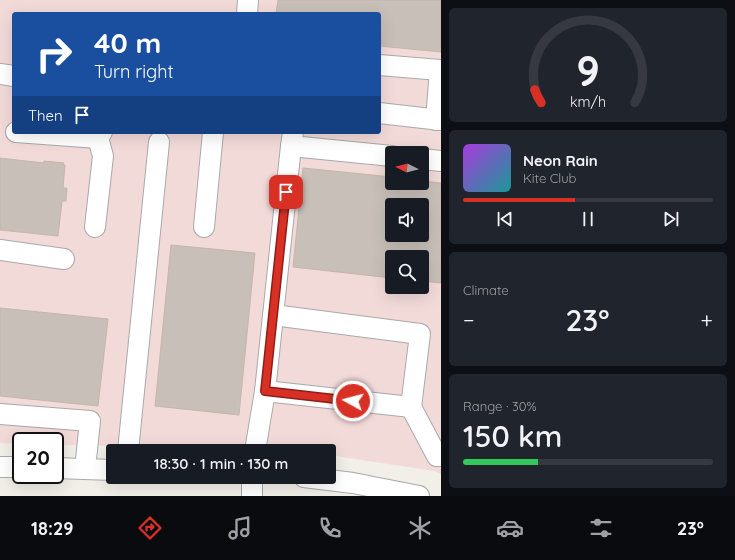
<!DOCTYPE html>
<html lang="en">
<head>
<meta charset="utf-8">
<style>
  body { margin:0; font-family:Quicksand,sans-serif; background:#20242c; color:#f1f3f6; height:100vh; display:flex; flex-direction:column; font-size:15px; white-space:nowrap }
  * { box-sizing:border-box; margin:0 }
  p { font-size:13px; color:#9ea1a6 }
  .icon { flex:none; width:22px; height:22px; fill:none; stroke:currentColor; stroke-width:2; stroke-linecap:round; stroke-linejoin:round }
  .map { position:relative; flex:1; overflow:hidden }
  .details { display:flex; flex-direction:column; gap:8px; padding:8px; background:#0d0f14; width:294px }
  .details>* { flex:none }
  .top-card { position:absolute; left:12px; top:12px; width:369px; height:122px; border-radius:4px; box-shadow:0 4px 16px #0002; background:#1a4fa0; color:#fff; overflow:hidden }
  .needle { width:26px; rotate:276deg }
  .tools { position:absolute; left:385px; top:146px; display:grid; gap:8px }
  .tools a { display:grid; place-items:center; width:44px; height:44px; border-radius:4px; background:#171b24; box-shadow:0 4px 16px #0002; font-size:20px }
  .speed { position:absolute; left:12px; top:432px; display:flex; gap:8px; font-size:20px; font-weight:700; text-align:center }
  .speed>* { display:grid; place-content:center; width:52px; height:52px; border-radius:50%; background:#171b24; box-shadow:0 4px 16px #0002; line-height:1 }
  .speed .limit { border:2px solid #111; border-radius:6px; background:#fff; color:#111 }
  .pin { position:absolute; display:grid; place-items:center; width:34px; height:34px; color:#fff; margin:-17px; border-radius:8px; box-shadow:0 2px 6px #0006 }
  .me { position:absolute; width:44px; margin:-22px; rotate:277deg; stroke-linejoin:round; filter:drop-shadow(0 0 3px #0008) }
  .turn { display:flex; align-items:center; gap:14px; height:84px; padding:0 16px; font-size:18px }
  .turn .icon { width:52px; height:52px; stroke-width:2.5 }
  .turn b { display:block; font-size:28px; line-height:34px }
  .then { display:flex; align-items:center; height:38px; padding:0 16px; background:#0003; gap:8px; font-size:15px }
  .big { font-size:30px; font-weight:600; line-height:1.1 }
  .details .widget { flex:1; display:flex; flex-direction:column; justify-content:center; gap:6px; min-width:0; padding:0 14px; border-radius:6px; background:#20242c }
  .details .dial { align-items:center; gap:0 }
  .dial svg { height:104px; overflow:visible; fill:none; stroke:#363941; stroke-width:7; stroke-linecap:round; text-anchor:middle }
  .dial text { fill:#f1f3f6; stroke:none }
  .song { display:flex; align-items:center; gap:12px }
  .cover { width:48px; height:48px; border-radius:6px; background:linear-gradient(135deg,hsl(280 70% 55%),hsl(180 70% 35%)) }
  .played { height:4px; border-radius:2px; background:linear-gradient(90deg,#d93025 45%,#363941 45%) }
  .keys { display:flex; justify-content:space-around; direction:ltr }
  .heat { display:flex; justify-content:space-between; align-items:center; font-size:22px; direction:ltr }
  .charge { height:6px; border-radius:3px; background:linear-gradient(90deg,#34c759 30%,#363941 0) }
  .trip { position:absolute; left:106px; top:444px; width:230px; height:40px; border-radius:4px; background:#171b24; box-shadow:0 4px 16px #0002; font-weight:600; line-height:40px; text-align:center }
  .dock { display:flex; height:64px; justify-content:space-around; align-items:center; background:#090b0e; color:#9ea1a6 }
  .dock .icon { width:28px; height:28px }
  .dock .current { color:#d93025 }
  .dock b { font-size:18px; color:#f1f3f6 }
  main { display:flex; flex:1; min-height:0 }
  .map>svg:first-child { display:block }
  .commercial { fill:#f2dad9; fill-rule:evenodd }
  .building { fill:#c7bfb8; stroke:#c4b6ab; fill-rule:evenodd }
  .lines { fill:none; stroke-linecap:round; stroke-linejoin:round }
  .minor-casing { stroke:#a9a9a9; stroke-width:22 }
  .minor { stroke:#fff; stroke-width:20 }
  .route-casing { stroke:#8d1f18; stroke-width:10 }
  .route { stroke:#d93025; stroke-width:7 }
</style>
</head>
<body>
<main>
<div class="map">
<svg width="441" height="496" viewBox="0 0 441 496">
  <rect width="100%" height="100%" fill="#f2efe9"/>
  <path class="commercial" d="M0 0H441V474L434 471 329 455V451H303L282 448 55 445V441H21V444L0 443ZM14 14H379V132H14ZM392 153H422V183H392ZM392 205H422V235H392ZM392 257H422V287H392Z"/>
  <g class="building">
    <polygon points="278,0 441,0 441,52 379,46 379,14 276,14"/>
    <polygon points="0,158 44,163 44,161 64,163 63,165 65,165 63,188 67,188 66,201 62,201 58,236 0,230"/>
    <path d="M303 168 392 177V183H422V181L441 183V283L422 281V257H392V278L293 267ZM392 205H422V235H392Z"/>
    <polygon points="171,245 255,253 239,415 155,406"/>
    <polygon points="0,308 108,319 98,406 0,396"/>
  </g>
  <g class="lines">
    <g class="minor-casing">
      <g id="minor">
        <polyline points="247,14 248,0"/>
        <polyline points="379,65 440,70 436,120"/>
        <polyline points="0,74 14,76"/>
        <polyline points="379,113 441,120"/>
        <polyline points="16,132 98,138 102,132"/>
        <polyline points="293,132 291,146 392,156"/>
        <polyline points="422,159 441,161"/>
        <polyline points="95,227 103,156 98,138"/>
        <polyline points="204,227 213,132"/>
        <polyline points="0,250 64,259"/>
        <polyline points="273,315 420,334 411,407"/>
        <polyline points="265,391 291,146"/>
        <polyline points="0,414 90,421 85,469"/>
        <polyline points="128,451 159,142"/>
        <polyline points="255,451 265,391 411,407 437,456 441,456"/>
        <polyline points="0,467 21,467"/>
        <polyline points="55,468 113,470"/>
        <polyline points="252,477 252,496"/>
        <polyline points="304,477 353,483 419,496"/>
      </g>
    </g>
    <use href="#minor" class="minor"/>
  </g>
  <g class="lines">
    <g class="route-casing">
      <polyline id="route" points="286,192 265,391 353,401"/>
    </g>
    <use href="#route" class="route"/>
  </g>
</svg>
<div class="tools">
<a><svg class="needle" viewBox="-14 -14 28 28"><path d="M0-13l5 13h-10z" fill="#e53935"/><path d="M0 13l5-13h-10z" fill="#9ea1a6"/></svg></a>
<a><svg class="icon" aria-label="sound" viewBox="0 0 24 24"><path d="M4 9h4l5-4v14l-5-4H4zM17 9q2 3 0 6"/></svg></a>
<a><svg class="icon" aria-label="search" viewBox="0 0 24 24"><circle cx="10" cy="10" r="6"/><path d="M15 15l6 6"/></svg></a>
</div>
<div class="speed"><div class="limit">20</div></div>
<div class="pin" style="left:286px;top:192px;background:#d93025"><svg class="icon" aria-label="arrive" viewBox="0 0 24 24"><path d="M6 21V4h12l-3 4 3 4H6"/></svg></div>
<svg class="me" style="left:353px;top:401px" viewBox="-20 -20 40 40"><circle r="17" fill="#d93025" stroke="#fff" stroke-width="3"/><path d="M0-11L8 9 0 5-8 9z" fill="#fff"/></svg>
<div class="trip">18:30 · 1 min · 130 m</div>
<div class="top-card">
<div class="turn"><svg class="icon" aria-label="right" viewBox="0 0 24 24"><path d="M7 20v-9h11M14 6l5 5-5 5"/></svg><div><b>40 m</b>Turn right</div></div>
<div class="then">Then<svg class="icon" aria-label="arrive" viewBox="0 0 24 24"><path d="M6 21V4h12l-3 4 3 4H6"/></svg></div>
</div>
</div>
<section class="details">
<div class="widget dial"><svg viewBox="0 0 100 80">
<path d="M14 69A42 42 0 1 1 86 69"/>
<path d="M14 69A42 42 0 0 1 9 59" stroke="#d93025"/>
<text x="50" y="56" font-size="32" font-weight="700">9</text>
<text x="50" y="72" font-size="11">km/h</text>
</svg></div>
<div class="widget">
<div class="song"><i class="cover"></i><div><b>Neon Rain</b><p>Kite Club</p></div></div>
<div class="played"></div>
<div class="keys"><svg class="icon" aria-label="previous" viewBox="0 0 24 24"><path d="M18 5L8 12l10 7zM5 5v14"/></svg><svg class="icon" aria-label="pause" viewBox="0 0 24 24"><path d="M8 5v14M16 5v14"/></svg><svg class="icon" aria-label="next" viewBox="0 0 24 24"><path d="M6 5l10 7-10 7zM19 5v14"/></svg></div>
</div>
<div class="widget"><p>Climate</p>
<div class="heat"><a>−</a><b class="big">23°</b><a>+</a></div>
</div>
<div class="widget"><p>Range · 30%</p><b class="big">150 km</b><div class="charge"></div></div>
</section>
</main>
<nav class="dock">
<b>18:29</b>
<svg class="icon current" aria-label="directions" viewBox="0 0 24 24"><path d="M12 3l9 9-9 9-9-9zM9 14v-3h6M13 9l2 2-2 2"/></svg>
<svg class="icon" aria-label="music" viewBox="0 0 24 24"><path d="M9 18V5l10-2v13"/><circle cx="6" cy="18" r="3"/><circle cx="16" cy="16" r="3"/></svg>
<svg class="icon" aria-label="phone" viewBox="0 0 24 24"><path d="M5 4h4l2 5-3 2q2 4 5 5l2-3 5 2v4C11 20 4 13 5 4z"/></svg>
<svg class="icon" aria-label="climate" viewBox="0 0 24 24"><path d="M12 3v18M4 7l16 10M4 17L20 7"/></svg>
<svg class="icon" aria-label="car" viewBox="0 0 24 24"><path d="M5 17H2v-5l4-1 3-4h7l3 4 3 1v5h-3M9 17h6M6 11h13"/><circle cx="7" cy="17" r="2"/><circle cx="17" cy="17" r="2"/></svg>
<svg class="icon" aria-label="filters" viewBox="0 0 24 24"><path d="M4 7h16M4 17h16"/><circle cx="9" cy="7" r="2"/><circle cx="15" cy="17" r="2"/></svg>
<b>23°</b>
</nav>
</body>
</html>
